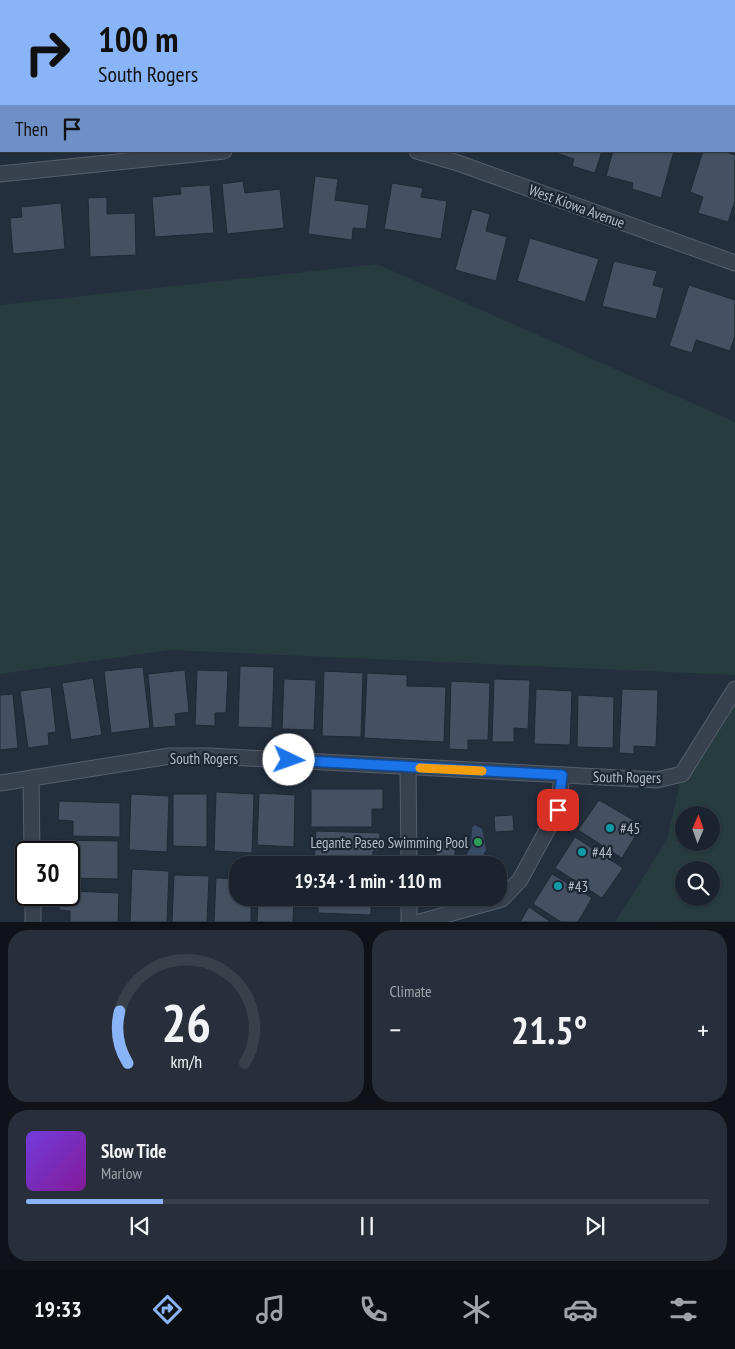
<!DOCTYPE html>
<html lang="en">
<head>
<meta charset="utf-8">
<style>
  body { margin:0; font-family:"PT Sans Narrow",sans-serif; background:#282f3a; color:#f1f3f6; height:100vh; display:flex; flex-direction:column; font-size:19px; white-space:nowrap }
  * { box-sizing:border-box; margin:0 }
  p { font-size:16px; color:#a0a4aa }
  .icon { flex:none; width:28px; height:28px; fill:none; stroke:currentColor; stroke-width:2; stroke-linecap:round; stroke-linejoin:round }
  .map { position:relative; height:922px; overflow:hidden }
  .panel { display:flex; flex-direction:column; gap:8px; padding:8px; background:#0f1319; flex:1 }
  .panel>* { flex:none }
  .banner { position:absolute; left:0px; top:0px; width:735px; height:152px; box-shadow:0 1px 4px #0004,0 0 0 1px #39404a; background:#8ab4f8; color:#111; overflow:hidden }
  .needle { width:32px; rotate:2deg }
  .tools { position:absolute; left:675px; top:806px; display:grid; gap:10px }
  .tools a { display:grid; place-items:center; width:45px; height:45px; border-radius:50%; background:#1b232e; box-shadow:0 1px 4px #0004,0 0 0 1px #39404a; font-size:25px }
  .speed { position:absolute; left:15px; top:841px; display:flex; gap:10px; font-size:25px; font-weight:700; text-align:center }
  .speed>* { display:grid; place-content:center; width:65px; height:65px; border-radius:50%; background:#1b232e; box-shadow:0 1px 4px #0004,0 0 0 1px #39404a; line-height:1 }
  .speed .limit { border:2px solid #111; border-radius:8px; background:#fff; color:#111 }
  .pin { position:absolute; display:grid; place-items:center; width:42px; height:42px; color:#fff; margin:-21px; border-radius:10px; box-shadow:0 2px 8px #0006 }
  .me { position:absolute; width:55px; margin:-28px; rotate:93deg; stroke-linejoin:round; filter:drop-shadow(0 0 4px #0008) }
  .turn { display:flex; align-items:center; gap:18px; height:105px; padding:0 15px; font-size:22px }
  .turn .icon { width:65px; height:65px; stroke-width:2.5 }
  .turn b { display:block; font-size:35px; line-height:42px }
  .then { display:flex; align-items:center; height:48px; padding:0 15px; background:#0003; gap:10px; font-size:19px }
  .big { font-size:38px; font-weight:600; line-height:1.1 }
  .panel .tile { flex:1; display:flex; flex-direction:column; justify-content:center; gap:8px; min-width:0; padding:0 18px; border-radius:20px; background:#282f3a }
  .panel .dial { align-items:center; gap:0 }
  .dial svg { height:130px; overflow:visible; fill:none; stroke:#39404a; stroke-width:7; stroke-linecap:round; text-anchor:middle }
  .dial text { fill:#f1f3f6; stroke:none }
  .song { display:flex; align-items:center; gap:15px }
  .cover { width:60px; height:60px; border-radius:8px; background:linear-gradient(135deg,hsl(260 70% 55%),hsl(290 70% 35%)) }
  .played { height:5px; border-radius:2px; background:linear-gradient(90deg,#8ab4f8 20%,#39404a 20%) }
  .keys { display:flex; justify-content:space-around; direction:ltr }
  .heat { display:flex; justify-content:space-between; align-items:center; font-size:28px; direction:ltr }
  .panel .tiles { flex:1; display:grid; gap:8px; grid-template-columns:1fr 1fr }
  .tile:last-child { grid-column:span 2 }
  .trip { position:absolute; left:229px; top:856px; width:278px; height:50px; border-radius:20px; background:#1b232e; box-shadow:0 1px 4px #0004,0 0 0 1px #39404a; font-weight:600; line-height:50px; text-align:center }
  .tabs { display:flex; height:80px; justify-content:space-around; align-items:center; background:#0b0e12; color:#a0a4aa }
  .tabs .icon { width:35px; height:35px }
  .tabs .selected { color:#8ab4f8 }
  .tabs b { font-size:22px; color:#f1f3f6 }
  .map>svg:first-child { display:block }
  .green { fill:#263c3f; fill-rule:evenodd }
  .water { fill:#394c67 }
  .building { fill:#455162; stroke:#1f2835 }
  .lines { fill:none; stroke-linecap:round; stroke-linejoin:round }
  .street-casing { stroke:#565f6c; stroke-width:17 }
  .street { stroke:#38414e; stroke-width:15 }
  .route-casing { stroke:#114b97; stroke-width:12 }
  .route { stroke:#1a73e8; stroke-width:9 }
  .slow { stroke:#f59e0b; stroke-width:9 }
  .culture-dot { fill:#0f9aa8; stroke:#1d2633; stroke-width:2 }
  .leisure-dot { fill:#2e9e5b; stroke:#1d2633; stroke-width:2 }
  .labels { text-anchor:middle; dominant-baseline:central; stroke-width:4.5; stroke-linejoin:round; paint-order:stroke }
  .street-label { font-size:15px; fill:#b4bcc9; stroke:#1d2633 }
  .poi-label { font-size:15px; fill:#b4bcc9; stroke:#1d2633; text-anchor:start }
</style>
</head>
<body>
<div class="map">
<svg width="735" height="922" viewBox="0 0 735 922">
  <rect width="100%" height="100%" fill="#242f3e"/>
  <g class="green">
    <polygon points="377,264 735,422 735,675 169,650 0,674 0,305"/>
    <path d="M735 689V921L615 922 667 840 682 774ZM684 815H711V842H684ZM684 870H711V898H684Z"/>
  </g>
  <polygon class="water" points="475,825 482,829 486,850 482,857 468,860 466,856 471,847 472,828"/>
  <g class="building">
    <polygon points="396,0 451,0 396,1"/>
    <polygon points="0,74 1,74 0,132"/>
    <polygon points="550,151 602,151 595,173 572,166 574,159"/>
    <polygon points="613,151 674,151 661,198 632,189 633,183 606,176"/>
    <polygon points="703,151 724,151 735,155 735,201 728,222 698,213 703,197 690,192"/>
    <polygon points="315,176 338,179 335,200 369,205 366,229 353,228 352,240 308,234"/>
    <polygon points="243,181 245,193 280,189 284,228 227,234 222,184"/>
    <polygon points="392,183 423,188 421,197 447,201 441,239 384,229"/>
    <polygon points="210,185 214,233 155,237 152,197 181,194 180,187"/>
    <polygon points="107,197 107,214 135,213 136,255 90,257 88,198"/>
    <polygon points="61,203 65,249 13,254 10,218 22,217 21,207"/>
    <polygon points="472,209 490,214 486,231 507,237 496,281 455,270"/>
    <polygon points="530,238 599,259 585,302 517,281"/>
    <polygon points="614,261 657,271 653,285 664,288 656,319 602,306"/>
    <polygon points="689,285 735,300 735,336 730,351 696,340 692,353 669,346"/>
    <polygon points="240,666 274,667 272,728 238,727"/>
    <polygon points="143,667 150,728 111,733 104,671"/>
    <polygon points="185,670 189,712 175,714 176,726 153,728 148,674"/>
    <polygon points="197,670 228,671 226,713 215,713 215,726 195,725"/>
    <polygon points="324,671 363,673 361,737 322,736"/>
    <polygon points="367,673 407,675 407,686 446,687 444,742 364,738"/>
    <polygon points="93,678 102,735 71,740 62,683"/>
    <polygon points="284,679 316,680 314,730 282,729"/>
    <polygon points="494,679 530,680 528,729 514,728 514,742 492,742"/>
    <polygon points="451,681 490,683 488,740 468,740 468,750 449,749"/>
    <polygon points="51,687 56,732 48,733 49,745 28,748 20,691"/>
    <polygon points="536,689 572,691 570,745 534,744"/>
    <polygon points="622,689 658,690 656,747 634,746 634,754 619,753"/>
    <polygon points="13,694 18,748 0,750 0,695"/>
    <polygon points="578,695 614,697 613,748 577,747"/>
    <polygon points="311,789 383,789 383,809 372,809 372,827 311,827"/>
    <polygon points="216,792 254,794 252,853 214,851"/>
    <polygon points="259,793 295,795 294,847 257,845"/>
    <polygon points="131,794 169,796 167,852 129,850"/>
    <polygon points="173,794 207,794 207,847 173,846"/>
    <polygon points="599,800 642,825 622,858 578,830"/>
    <polygon points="59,801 120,803 120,837 73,836 73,821 58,820"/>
    <polygon points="513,815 514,831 495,832 494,816"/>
    <polygon points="316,831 380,833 379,851 373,851 372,865 314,865"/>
    <polygon points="575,837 623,868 602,898 555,868"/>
    <polygon points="56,840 118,841 118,879 69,878 69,852 56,852"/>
    <polygon points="436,840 455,840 455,857 436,856"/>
    <polygon points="132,869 169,871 167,922 130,922"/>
    <polygon points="552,874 592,898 578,922 561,922 533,904"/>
    <polygon points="174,875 209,876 207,922 172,922"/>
    <polygon points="216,878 238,879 238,898 251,898 251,922 214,922"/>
    <polygon points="69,891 119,893 118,922 70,922 70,911 59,910 60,895 69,895"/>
    <polygon points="258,898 294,898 293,922 257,922"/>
    <polygon points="318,898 371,898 371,915 318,913"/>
    <polygon points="529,907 551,922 520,922"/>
  </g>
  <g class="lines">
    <g class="street-casing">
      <g id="street">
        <polyline points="495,0 495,1"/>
        <polyline points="417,151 458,163 735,263"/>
        <polyline points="0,174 224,151"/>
        <polyline points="408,767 409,865"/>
        <polyline points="31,778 32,852"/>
        <polyline points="0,783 170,756 210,756 657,780 682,774 735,689"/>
        <polyline points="33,895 33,922"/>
        <polyline points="409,898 409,922"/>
        <polyline points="420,922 502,899 520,880 558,810 562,775"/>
      </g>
    </g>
    <use href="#street" class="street"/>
  </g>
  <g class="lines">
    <g class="route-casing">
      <polyline id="route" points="289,760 562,775 558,810"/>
    </g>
    <use href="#route" class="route"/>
    <polyline class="slow" points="420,768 482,771"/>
  </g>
  <g class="culture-dot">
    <circle cx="610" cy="828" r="5"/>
    <circle cx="582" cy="852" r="5"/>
    <circle cx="558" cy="886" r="5"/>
  </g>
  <circle class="leisure-dot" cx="478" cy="842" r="5"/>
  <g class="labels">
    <g class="street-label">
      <text transform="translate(577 206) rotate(20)">West Kiowa Avenue</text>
      <text x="204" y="758">South Rogers</text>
      <text transform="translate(627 777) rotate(1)">South Rogers</text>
    </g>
    <g class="poi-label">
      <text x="620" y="828">#45</text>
      <text x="468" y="842" text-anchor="end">Legante Paseo Swimming Pool</text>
      <text x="592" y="852">#44</text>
      <text x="568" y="886">#43</text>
    </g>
  </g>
</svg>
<div class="tools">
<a><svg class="needle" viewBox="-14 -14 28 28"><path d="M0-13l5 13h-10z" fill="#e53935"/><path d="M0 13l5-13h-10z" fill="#a0a4aa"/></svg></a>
<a><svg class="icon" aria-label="search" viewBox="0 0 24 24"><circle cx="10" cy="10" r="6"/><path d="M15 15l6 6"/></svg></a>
</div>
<div class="speed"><div class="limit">30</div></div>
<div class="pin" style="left:558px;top:810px;background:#d93025"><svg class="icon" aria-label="arrive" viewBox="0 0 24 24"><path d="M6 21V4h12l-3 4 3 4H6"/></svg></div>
<svg class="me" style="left:289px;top:760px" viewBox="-20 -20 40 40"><circle r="19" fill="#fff"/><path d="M0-13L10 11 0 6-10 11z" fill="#1a73e8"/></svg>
<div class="trip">19:34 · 1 min · 110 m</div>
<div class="banner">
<div class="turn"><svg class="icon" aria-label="right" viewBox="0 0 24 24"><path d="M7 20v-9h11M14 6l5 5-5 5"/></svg><div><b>100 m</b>South Rogers</div></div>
<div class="then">Then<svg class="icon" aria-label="arrive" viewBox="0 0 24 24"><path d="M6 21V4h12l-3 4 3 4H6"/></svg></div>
</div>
</div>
<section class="panel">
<div class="tiles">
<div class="tile dial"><svg viewBox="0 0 100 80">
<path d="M14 69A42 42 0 1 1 86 69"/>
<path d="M14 69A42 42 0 0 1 9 37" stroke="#8ab4f8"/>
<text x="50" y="56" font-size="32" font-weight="700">26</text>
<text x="50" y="72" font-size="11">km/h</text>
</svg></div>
<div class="tile"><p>Climate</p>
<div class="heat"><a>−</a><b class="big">21.5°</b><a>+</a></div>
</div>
<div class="tile">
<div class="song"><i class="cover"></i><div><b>Slow Tide</b><p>Marlow</p></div></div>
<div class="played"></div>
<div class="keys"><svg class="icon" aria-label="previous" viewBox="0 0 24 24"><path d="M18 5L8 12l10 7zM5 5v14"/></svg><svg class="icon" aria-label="pause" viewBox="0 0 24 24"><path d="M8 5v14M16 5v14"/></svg><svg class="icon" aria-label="next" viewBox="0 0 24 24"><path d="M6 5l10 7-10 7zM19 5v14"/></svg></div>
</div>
</div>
</section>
<nav class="tabs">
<b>19:33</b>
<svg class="icon selected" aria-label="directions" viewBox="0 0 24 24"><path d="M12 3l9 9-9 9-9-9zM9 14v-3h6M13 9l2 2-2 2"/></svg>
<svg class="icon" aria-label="music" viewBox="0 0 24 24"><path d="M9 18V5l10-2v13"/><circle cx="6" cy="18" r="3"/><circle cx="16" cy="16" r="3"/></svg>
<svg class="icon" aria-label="phone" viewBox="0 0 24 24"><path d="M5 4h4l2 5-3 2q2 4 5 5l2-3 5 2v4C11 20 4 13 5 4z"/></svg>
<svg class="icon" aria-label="climate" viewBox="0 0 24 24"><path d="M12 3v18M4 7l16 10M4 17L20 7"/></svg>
<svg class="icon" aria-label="car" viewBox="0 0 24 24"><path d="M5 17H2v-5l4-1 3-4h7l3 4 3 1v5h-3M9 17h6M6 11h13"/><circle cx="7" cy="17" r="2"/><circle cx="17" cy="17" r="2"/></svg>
<svg class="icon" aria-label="filters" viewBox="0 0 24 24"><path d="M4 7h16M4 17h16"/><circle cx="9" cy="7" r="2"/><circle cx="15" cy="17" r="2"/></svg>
</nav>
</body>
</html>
